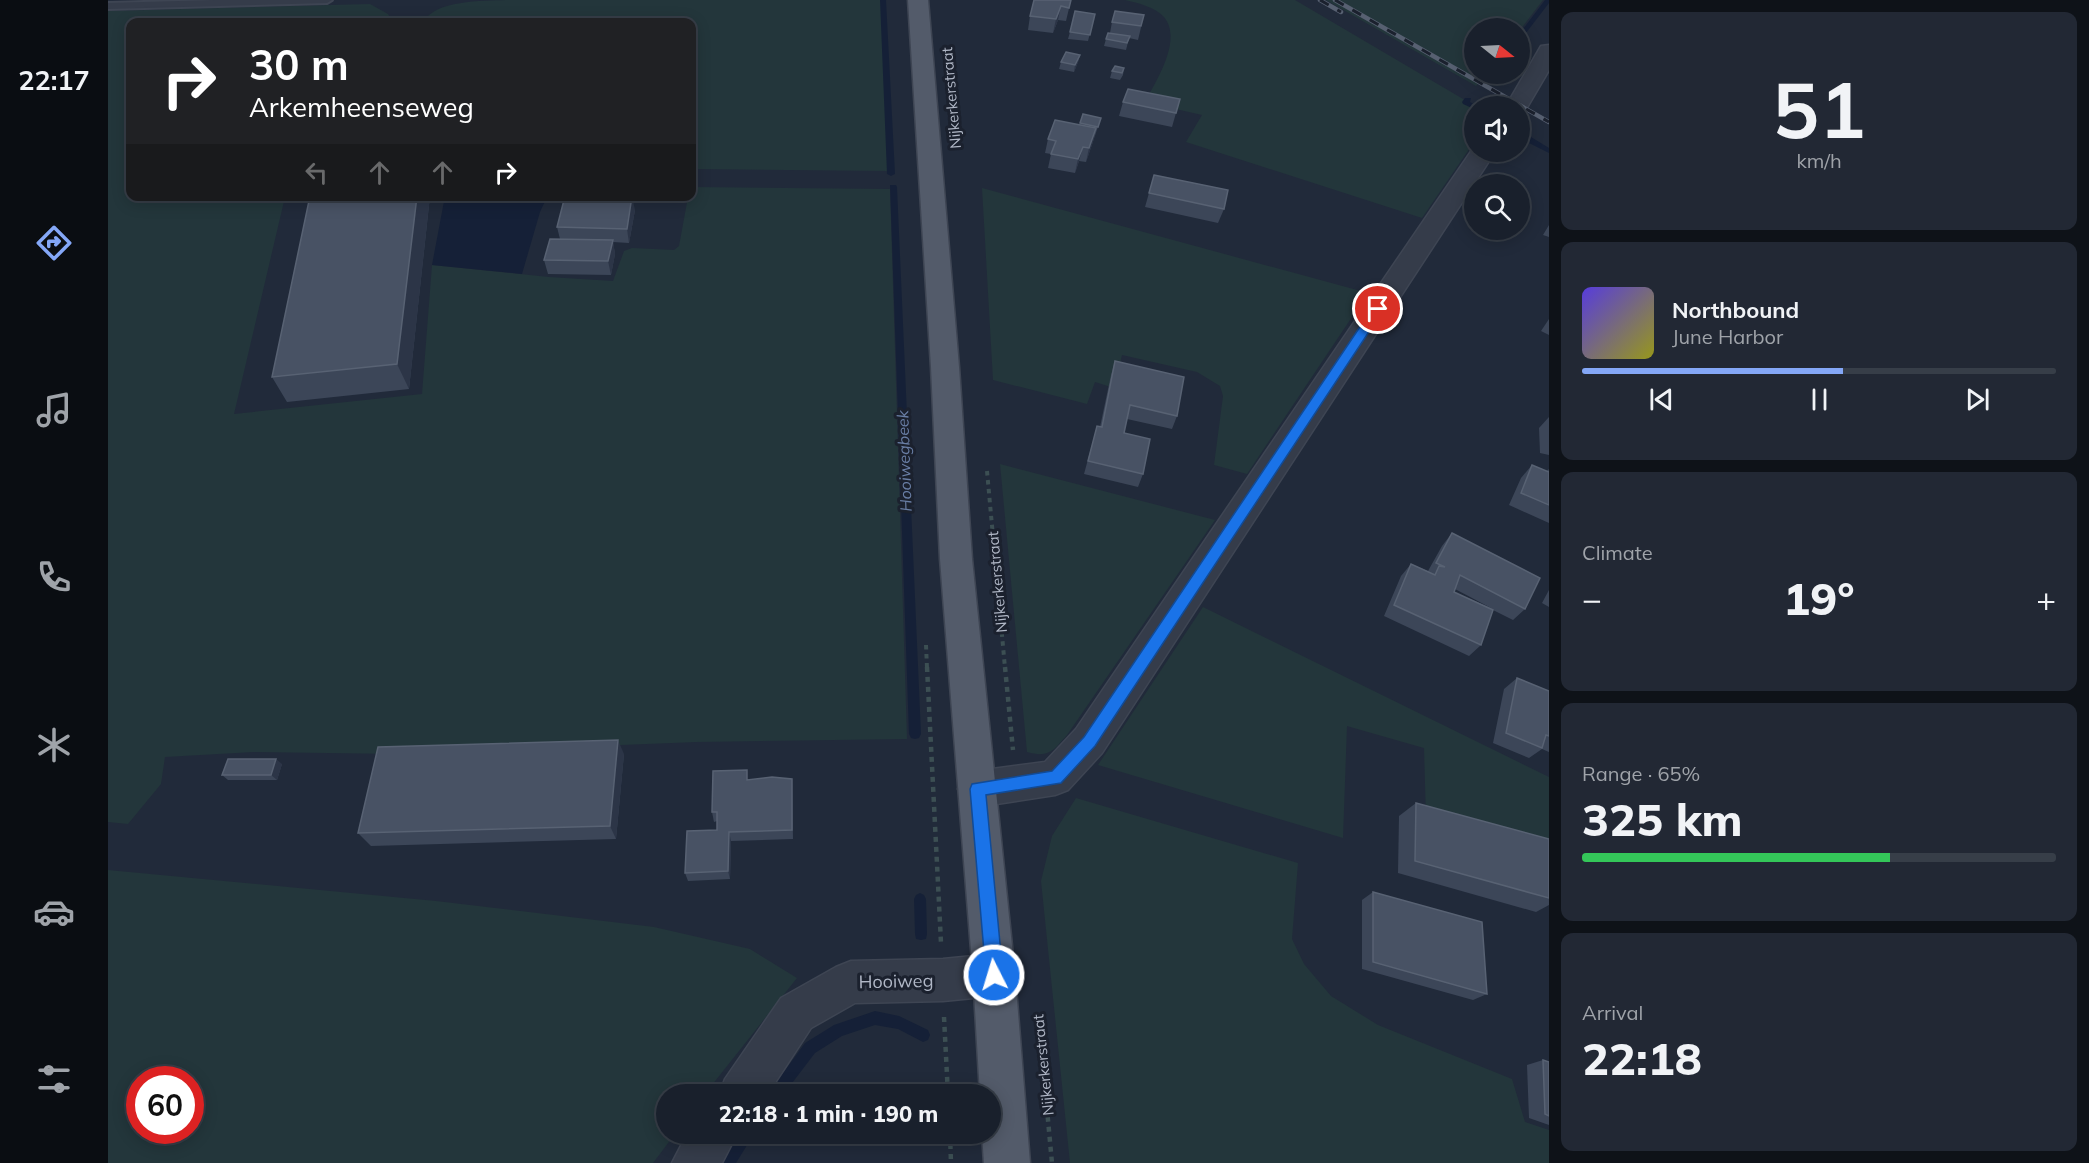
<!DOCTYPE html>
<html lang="en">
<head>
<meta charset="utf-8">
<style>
  body { margin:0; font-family:Mulish,sans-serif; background:#222834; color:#f1f3f6; height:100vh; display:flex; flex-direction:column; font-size:22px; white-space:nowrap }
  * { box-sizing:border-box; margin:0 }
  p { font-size:20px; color:#9fa3a9 }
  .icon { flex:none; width:33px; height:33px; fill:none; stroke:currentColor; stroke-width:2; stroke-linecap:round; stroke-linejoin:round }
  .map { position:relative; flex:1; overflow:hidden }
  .side { display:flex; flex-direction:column; gap:12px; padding:12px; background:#0e1218; width:540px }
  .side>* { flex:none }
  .hud { position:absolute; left:18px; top:18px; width:570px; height:183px; border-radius:12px; box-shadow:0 3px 15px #0003,0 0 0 2px #373e48; background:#202124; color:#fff; overflow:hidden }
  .needle { width:39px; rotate:108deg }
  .buttons { position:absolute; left:1356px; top:18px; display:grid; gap:12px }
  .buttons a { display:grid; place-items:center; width:66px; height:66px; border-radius:50%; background:#19202c; box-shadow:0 3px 15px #0003,0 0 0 2px #373e48; font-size:30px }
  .speed { position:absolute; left:18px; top:1066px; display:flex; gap:12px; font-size:30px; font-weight:700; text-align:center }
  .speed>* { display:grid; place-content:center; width:78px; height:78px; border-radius:50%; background:#19202c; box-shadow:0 3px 15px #0003,0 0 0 2px #373e48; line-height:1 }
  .speed .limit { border:9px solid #d22; background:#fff; color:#111 }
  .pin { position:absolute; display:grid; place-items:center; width:51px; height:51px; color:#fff; margin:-26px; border:3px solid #fff; border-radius:50%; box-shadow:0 2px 6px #0007 }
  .me { position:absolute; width:66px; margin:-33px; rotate:355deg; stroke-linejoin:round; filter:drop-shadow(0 0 4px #0008) }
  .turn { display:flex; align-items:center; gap:21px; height:126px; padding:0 24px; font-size:27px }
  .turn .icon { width:78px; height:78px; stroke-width:2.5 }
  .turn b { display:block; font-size:42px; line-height:51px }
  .lanes { display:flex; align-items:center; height:57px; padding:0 24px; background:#0003; justify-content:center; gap:30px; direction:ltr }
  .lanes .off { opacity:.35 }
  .big { font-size:45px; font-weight:800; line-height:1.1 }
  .side .tile { flex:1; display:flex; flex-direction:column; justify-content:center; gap:9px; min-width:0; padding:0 21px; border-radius:12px; background:#222834 }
  .side .dial { align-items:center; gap:0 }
  .dial b { font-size:78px; line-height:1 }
  .song { display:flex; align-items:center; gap:18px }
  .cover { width:72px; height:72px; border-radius:9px; background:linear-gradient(135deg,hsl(250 70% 55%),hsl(60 70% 35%)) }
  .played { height:6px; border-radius:3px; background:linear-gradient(90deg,#84a7f7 55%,#373e48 55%) }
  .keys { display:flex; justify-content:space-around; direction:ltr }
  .heat { display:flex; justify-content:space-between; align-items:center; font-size:33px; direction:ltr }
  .charge { height:9px; border-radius:4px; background:linear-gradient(90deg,#34c759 65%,#373e48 0) }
  .trip { position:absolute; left:548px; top:1084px; width:345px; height:60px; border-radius:30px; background:#19202c; box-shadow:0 3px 15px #0003,0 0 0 2px #373e48; font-weight:800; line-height:60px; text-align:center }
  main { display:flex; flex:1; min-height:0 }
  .dock { display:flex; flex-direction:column; width:108px; justify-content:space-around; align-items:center; background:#0a0d12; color:#9fa3a9 }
  .dock .icon { width:42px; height:42px }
  .dock .selected { color:#84a7f7 }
  .dock b { font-size:27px; color:#f1f3f6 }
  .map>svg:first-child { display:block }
  .green { fill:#23363b; fill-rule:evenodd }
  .water { fill:#152037 }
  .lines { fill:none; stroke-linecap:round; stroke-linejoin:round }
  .stream { fill:#152037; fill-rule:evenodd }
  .lane-casing { stroke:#3e4553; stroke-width:4 }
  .street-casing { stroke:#3e4553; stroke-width:3 }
  .primary-casing { stroke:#3e4553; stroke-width:3 }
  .path-far1 { stroke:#3c4f53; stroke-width:4; stroke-dasharray:4.5 4.5; stroke-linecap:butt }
  .path { stroke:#3c4f53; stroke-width:4.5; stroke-dasharray:5 5; stroke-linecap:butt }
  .lane { fill:#353c4a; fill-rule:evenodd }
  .street { fill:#353c4a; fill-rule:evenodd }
  .primary { fill:#535b6a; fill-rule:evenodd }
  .rail-casing { stroke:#576071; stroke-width:4.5 }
  .rail { stroke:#1b212e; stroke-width:3; stroke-dasharray:10; stroke-linecap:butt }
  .wall { fill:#3c4658; fill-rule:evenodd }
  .shaded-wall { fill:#2c3547 }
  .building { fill:#485264; stroke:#586273; stroke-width:1.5 }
  .route { fill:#1a73e8; stroke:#114b97; stroke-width:1.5 }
  .labels { text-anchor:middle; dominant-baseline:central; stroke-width:6; stroke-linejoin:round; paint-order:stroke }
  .street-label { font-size:15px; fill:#b0b7c6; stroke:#1b212e }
  .water-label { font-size:16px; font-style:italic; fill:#697ea5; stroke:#1b212e }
  .near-street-label { font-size:18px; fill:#b0b7c6; stroke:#1b212e }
</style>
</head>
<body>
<main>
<nav class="dock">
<b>22:17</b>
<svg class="icon selected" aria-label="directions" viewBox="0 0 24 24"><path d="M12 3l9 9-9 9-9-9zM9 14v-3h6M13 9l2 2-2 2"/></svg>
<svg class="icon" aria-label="music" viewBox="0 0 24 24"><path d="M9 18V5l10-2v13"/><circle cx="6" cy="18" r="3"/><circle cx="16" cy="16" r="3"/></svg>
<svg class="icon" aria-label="phone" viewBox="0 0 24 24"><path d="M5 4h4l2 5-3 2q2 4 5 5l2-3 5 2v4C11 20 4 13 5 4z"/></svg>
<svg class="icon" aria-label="climate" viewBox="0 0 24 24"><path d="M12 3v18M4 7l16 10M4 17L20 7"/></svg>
<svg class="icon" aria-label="car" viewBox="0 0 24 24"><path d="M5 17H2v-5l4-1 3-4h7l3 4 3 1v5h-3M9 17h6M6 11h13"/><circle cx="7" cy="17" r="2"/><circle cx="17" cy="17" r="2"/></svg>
<svg class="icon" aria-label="filters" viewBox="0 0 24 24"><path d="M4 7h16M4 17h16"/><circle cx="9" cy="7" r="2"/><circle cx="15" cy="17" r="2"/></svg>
</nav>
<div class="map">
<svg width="1441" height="1163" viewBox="0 0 1441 1163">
  <rect width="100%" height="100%" fill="#212a3a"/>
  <g class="green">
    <path d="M398 0H773L781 171 584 169V22H316C326 0 375 1 398 0Z"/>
    <path d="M1017 0H1187L1367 106 1366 142 1314 218 1078 142 1094 115 1037 102C1048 81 1075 40 1056 17 1047 7 1030 3 1017 0Z"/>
    <polygon points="1218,0 1435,0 1412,30 1412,28 1366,28 1366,74 1379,74 1368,86"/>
    <polygon points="262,4 280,14 285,22 22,22 22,196 177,197 126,414 314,394 324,265 441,277 505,281 516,251 524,248 566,250 571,246 580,197 584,196 584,187 782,189 799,739 589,742 291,754 146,752 57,757 53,784 20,824 0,822 0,11"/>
    <polygon points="874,188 1260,293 1139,474 1106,465 1115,396 1112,386 1089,372 1014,355 1006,388 987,382 979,404 885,380"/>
    <path d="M892 464 1107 520 959 735C945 751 941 758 919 752Z"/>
    <polygon points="1095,607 1441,777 1441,854 1318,819 1316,748 1239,726 1235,838 990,765"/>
    <polygon points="968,798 1190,863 1184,939 1196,964 1223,996 1270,1025 1404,1079 1417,1122 1441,1130 1441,1163 962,1163 933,881 944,836"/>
    <path d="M0 870 328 901 546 927 642 949 689 978 596 1095H558V1134H567L545 1163H0ZM32 1080H82V1131H32Z"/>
  </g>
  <polygon class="water" points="337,196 439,197 432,212 414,274 324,265"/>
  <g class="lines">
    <g class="stream">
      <polygon points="772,0 778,0 787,174 783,176 779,174"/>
      <polygon points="1437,0 1441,0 1441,3 1414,38 1412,39 1412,33"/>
      <polygon points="1357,98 1363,98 1362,102 1369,106 1366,106 1366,109 1355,104 1354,102"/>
      <polygon points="1417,137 1423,137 1441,148 1441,153 1417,141"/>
      <polygon points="782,185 788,185 789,187 813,734 811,738 807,739 803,738 801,734"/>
      <polygon points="812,893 816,895 818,899 819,934 818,939 813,940 808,939 807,934 806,899 808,895"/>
      <polygon points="767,1011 791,1016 820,1030 822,1035 820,1040 815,1042 790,1029 767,1025 734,1036 707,1053 675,1095 659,1095 697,1043 726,1025"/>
      <polygon points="631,1134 646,1134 628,1163 613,1163"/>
    </g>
    <g class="lane-casing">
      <polygon id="lane" points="107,0 224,0 219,3 0,9 0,3"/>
    </g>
    <g class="street-casing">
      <g id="street">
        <polygon points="1441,45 1441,70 1417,111 1412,112 1412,106 1398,106 1433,46"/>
        <polygon points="1366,147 1366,152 1387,152 994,753 960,790 947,795 869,807 856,802 850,789 856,776 869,771 937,762 968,729"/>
        <polygon points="886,954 901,960 907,975 901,990 886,996 835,1001 747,1003 703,1028 659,1095 611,1095 617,1079 673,998 728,967 743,961 835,959"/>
        <polygon points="579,1134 629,1134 614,1163 564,1163"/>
      </g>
    </g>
    <g class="primary-casing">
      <polygon id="primary" points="800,0 820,0 851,367 864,559 907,975 922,1163 876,1163 874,1134 882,1134 882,1095 872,1095 865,975 832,559 823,367"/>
    </g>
    <g class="path-far1">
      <polyline points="879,471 897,668"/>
      <polyline points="818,645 819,668"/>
    </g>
    <g class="path">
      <polyline points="819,667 833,943"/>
      <polyline points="897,667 905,750"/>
      <polyline points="836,1017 840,1095"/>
      <polyline points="936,1077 944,1163"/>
      <polyline points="842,1134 843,1163"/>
    </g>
    <use href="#lane" class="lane"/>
    <use href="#street" class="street"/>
    <use href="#primary" class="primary"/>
    <g class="rail-casing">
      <g id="rail">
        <polyline points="1212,0 1233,12"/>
        <polyline points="1227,0 1441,122"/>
      </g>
    </g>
    <use href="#rail" class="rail"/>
  </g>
  <g class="wall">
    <polygon points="963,0 958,21 950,20 945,33 920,30 922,16"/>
    <polygon points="987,14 980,41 960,39 962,32"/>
    <polygon points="1036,15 1030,40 1021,38 1018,50 996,46 998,39 1002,33 1004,22"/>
    <polygon points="972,55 970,62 966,72 951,69 953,62"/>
    <polygon points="1016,68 1015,75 1012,80 1002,78 1004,71"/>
    <polygon points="1072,99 1064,127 1011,116 1015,102"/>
    <polygon points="993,118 978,162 971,161 967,173 940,168 943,154 937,153 940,139 971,125 972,123"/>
    <polygon points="1046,175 1116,209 1110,223 1037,207"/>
    <polygon points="322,196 301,389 179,402 164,377"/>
    <polygon points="527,210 521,243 505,242 507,254 503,275 440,274 436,260 452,239 449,227"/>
    <polygon points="1441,225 1441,237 1435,235"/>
    <polygon points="1441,319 1441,335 1433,331"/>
    <polygon points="1007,361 1069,416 1064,429 1019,419 1016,433 1035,474 1030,487 976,474 989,426 992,427 1003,375"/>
    <polygon points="1441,417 1441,455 1432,453 1431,428"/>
    <polygon points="1424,465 1439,471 1441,469 1441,523 1401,505 1413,478"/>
    <path d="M1344 533 1417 609 1405 620 1385 610 1373 645 1361 656 1276 616 1293 576 1303 564 1320 571 1334 546ZM1347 589 1383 608 1346 592Z"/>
    <polygon points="1441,590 1441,607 1434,603"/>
    <polygon points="1409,678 1441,691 1441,752 1434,749 1421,758 1385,743 1396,689"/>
    <polygon points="516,754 508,839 263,846 250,833"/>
    <polygon points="174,764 169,780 120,780 114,775"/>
    <polygon points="684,779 685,839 623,841 622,879 580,881 577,873 609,830 609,821 606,822 604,812 641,780"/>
    <polygon points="1308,803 1441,839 1441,905 1428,912 1290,873 1291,816"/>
    <polygon points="1265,892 1379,994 1365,1000 1254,969 1254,900"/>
    <polygon points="1435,1060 1441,1062 1441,1125 1421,1118 1419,1065"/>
  </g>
  <g class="shaded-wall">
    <polygon points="953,6 950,20 945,33 948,19"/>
    <polygon points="972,55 970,62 966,72 967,65"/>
    <polygon points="988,128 985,142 978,162 981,148"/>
    <polygon points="975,147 971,161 967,173 970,159"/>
    <polygon points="309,196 322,196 301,389 289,364"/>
    <polygon points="524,196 527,210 521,243 519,229"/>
    <polygon points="505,240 507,254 503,275 500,261"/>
    <polygon points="510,740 516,754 508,839 502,826"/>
    <polygon points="168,759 174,764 169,780 163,775"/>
    <polygon points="621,832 623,841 622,879 620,871"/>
  </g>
  <g class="building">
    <polygon points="926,0 963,0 961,8 953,6 948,19 922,16"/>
    <polygon points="967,11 987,14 982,35 962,32"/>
    <polygon points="1007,11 1036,15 1033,26 1004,22"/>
    <polygon points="1000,33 1022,36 1019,43 998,39"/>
    <polygon points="958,52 972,55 967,65 953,62"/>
    <polygon points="1007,66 1016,68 1014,73 1004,71"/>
    <polygon points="1020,89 1072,99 1068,113 1015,102"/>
    <polygon points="975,114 993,118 990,127 972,123"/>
    <polygon points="947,120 988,128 981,148 975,147 970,159 943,154 948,141 940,139"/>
    <polygon points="1046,175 1120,190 1116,209 1041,193"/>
    <polygon points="202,196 309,196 289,364 164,377"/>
    <polygon points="457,196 524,196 519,229 449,227"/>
    <polygon points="442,239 505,240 500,261 436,260"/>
    <polygon points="1007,361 1076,377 1069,416 1022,405 1016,433 1042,439 1035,474 980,461 989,426 994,427"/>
    <polygon points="1424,465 1441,472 1441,505 1413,493"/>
    <polygon points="1344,533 1432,578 1417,609 1352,575 1346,592 1385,610 1373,645 1286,605 1303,564 1327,575 1331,566 1337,567 1328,563"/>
    <polygon points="1409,678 1441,691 1441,736 1438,735 1434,748 1398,733"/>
    <polygon points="510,740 502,826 250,833 270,747"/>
    <polygon points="120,759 168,759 163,775 114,775"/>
    <polygon points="639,770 639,780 664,777 684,779 684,830 621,832 620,871 577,873 579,831 609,830 609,812 604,812 605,771"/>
    <polygon points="1308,803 1441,839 1441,898 1307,861"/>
    <polygon points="1265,892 1374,922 1379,994 1265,962"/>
    <polygon points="1435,1060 1441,1062 1441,1116 1437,1114"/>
  </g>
  <polygon class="route" points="1270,305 1274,306 1274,312 987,746 953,783 878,795 895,975 892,981 886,984 880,981 878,975 862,789 864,784 944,771 976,737 1266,306"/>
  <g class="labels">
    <g class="street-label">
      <text transform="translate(843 98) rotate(-95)">Nijkerkerstraat</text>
      <text transform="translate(889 582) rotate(-95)">Nijkerkerstraat</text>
      <text transform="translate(935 1065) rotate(-96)">Nijkerkerstraat</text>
    </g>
    <g class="water-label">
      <text transform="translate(796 461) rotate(-92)">Hooiwegbeek</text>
    </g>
    <g class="near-street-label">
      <text transform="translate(788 981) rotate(-1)">Hooiweg</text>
    </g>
  </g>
</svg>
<div class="buttons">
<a><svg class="needle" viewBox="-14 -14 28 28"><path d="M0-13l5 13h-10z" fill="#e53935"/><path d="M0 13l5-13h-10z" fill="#9fa3a9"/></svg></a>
<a><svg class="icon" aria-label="sound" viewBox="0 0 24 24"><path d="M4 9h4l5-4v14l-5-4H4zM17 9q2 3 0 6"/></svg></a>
<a><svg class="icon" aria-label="search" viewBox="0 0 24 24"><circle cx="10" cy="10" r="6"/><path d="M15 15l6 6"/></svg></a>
</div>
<div class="speed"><div class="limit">60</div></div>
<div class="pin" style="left:1270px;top:309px;background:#d93025"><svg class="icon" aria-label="arrive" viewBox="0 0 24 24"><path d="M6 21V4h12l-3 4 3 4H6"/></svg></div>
<svg class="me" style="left:886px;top:975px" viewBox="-20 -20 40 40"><circle r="17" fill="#1a73e8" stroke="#fff" stroke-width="3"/><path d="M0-11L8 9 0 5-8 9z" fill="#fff"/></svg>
<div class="trip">22:18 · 1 min · 190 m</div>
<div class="hud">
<div class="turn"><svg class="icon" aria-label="right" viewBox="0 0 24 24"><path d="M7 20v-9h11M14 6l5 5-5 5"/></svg><div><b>30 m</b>Arkemheenseweg</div></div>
<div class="lanes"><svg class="icon off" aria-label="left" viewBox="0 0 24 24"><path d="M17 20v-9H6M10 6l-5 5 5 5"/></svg><svg class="icon off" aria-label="ahead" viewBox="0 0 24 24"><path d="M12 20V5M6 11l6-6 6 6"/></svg><svg class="icon off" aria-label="ahead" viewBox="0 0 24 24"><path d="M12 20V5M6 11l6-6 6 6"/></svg><svg class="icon" aria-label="right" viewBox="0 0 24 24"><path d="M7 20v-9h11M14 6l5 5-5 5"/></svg></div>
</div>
</div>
<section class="side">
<div class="tile dial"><b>51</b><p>km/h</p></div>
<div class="tile">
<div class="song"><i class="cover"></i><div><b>Northbound</b><p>June Harbor</p></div></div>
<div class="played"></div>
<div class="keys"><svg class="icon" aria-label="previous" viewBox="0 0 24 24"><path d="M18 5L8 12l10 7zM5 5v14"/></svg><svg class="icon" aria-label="pause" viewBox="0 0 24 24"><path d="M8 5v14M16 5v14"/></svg><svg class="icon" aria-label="next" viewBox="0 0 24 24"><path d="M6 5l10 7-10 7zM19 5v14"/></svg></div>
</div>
<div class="tile"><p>Climate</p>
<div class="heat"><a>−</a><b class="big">19°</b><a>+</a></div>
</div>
<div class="tile"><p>Range · 65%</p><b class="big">325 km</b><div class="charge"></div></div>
<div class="tile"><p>Arrival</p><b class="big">22:18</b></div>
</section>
</main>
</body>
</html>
